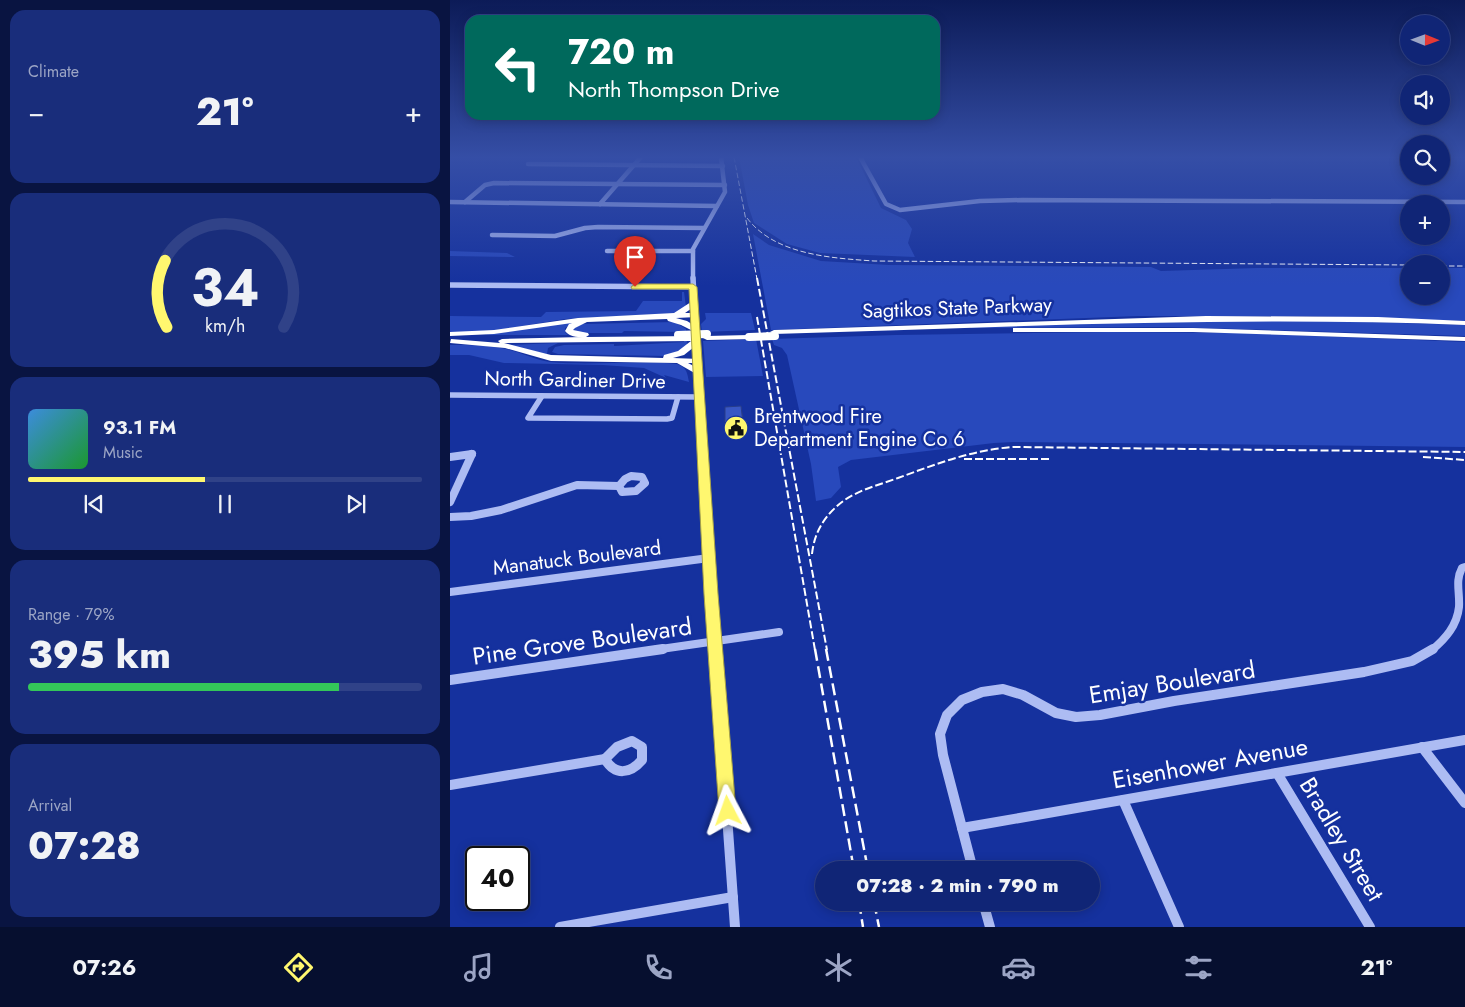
<!DOCTYPE html>
<html lang="en">
<head>
<meta charset="utf-8">
<style>
  body { margin:0; font-family:Jost,sans-serif; background:#192d7b; color:#f1f3f6; height:100vh; display:flex; flex-direction:column; font-size:19px; white-space:nowrap }
  * { box-sizing:border-box; margin:0 }
  p { font-size:16px; color:#9ca5c5 }
  .icon { flex:none; width:28px; height:28px; fill:none; stroke:currentColor; stroke-width:2; stroke-linecap:round; stroke-linejoin:round }
  .map { position:relative; flex:1; overflow:hidden }
  .panel { display:flex; flex-direction:column; gap:10px; padding:10px; background:#091441; width:450px }
  .panel>* { flex:none }
  .top-card { position:absolute; left:15px; top:15px; width:475px; height:105px; border-radius:15px; box-shadow:0 2px 12px #0003,0 0 0 1px #304288; background:#00695c; color:#fff; overflow:hidden }
  .needle { width:32px; rotate:91deg }
  .controls { position:absolute; left:950px; top:15px; display:grid; gap:10px }
  .controls a { display:grid; place-items:center; width:50px; height:50px; border-radius:50%; background:#102576; box-shadow:0 2px 12px #0003,0 0 0 1px #304288; font-size:25px }
  .speed { position:absolute; left:15px; top:846px; display:flex; gap:10px; font-size:25px; font-weight:700; text-align:center }
  .speed>* { display:grid; place-content:center; width:65px; height:65px; border-radius:50%; background:#102576; box-shadow:0 2px 12px #0003,0 0 0 1px #304288; line-height:1 }
  .speed .limit { border:2px solid #111; border-radius:8px; background:#fff; color:#111 }
  .pin { position:absolute; display:grid; place-items:center; width:42px; height:42px; color:#fff; margin:-51px -21px; border-radius:50% 50% 50% 0; rotate:-45deg; box-shadow:0 0 5px #0007 }
  .pin .icon { rotate:45deg }
  .me { position:absolute; width:55px; margin:-28px; rotate:356deg; stroke-linejoin:round; filter:drop-shadow(0 0 4px #0008) }
  .turn { display:flex; align-items:center; gap:18px; height:105px; padding:0 20px; font-size:22px }
  .turn .icon { width:65px; height:65px; stroke-width:2.5 }
  .turn b { display:block; font-size:35px; line-height:42px }
  .big { font-size:38px; font-weight:800; line-height:1.1 }
  .panel .card { flex:1; display:flex; flex-direction:column; justify-content:center; gap:8px; min-width:0; padding:0 18px; border-radius:15px; background:#192d7b }
  .panel .dial { align-items:center; gap:0 }
  .dial svg { height:130px; overflow:visible; fill:none; stroke:#304288; stroke-width:7; stroke-linecap:round; text-anchor:middle }
  .dial text { fill:#f1f3f6; stroke:none }
  .song { display:flex; align-items:center; gap:15px }
  .cover { width:60px; height:60px; border-radius:8px; background:linear-gradient(135deg,hsl(210 70% 55%),hsl(130 70% 35%)) }
  .played { height:5px; border-radius:2px; background:linear-gradient(90deg,#fff76f 45%,#304288 45%) }
  .keys { display:flex; justify-content:space-around; direction:ltr }
  .heat { display:flex; justify-content:space-between; align-items:center; font-size:28px; direction:ltr }
  .charge { height:8px; border-radius:4px; background:linear-gradient(90deg,#34c759 79%,#304288 0) }
  .trip { position:absolute; left:365px; top:861px; width:285px; height:50px; border-radius:25px; background:#102576; box-shadow:0 2px 12px #0003,0 0 0 1px #304288; font-weight:800; line-height:50px; text-align:center }
  .tabs { display:flex; height:80px; justify-content:space-around; align-items:center; background:#060f2f; color:#9ca5c5 }
  .tabs .icon { width:35px; height:35px }
  .tabs .on { color:#fff76f }
  .tabs b { font-size:22px; color:#f1f3f6 }
  main { display:flex; flex:1; min-height:0 }
  .map>svg:first-child { display:block }
  .green { fill:#2849bc }
  .lines { fill:none; stroke-linecap:round; stroke-linejoin:round }
  .minor-far3 { stroke:#adbcf3; stroke-width:4.5 }
  .minor-far2 { stroke:#adbcf3; stroke-width:5.5 }
  .minor-far1 { stroke:#adbcf3; stroke-width:8 }
  .minor { stroke:#adbcf3; stroke-width:10 }
  .highway { fill:#fff; fill-rule:evenodd }
  .rail-far2 { stroke:#fff; stroke-width:1; stroke-dasharray:5.5 2.5; stroke-linecap:butt }
  .rail-far1 { stroke:#fff; stroke-width:2; stroke-dasharray:8 3; stroke-linecap:butt }
  .rail { stroke:#fff; stroke-width:2.5; stroke-dasharray:12 5.5; stroke-linecap:butt }
  .highway-bridge { stroke:#fff; stroke-width:8 }
  .shaded-wall { fill:#283d89 }
  .building { fill:#3957c4; stroke:#283d89 }
  .route { fill:#fff76f; stroke:#a6a148 }
  .labels { text-anchor:middle; dominant-baseline:central; stroke-width:5; stroke-linejoin:round; paint-order:stroke }
  .street-label { font-size:20px; fill:#fff; stroke:#15319e }
  .poi-label { font-size:20px; fill:#fff; stroke:#15319e; text-anchor:start }
  .near-street-label { font-size:24px; fill:#fff; stroke:#15319e }
</style>
</head>
<body>
<main>
<section class="panel">
<div class="card"><p>Climate</p>
<div class="heat"><a>−</a><b class="big">21°</b><a>+</a></div>
</div>
<div class="card dial"><svg viewBox="0 0 100 80">
<path d="M14 69A42 42 0 1 1 86 69"/>
<path d="M14 69A42 42 0 0 1 13 28" stroke="#fff76f"/>
<text x="50" y="56" font-size="32" font-weight="700">34</text>
<text x="50" y="72" font-size="11">km/h</text>
</svg></div>
<div class="card">
<div class="song"><i class="cover"></i><div><b>93.1 FM</b><p>Music</p></div></div>
<div class="played"></div>
<div class="keys"><svg class="icon" aria-label="previous" viewBox="0 0 24 24"><path d="M18 5L8 12l10 7zM5 5v14"/></svg><svg class="icon" aria-label="pause" viewBox="0 0 24 24"><path d="M8 5v14M16 5v14"/></svg><svg class="icon" aria-label="next" viewBox="0 0 24 24"><path d="M6 5l10 7-10 7zM19 5v14"/></svg></div>
</div>
<div class="card"><p>Range · 79%</p><b class="big">395 km</b><div class="charge"></div></div>
<div class="card"><p>Arrival</p><b class="big">07:28</b></div>
</section>
<div class="map">
<svg width="1015" height="927" viewBox="0 0 1015 927">
  <rect width="100%" height="100%" fill="#15319e"/>
  <g class="green">
    <polygon points="289,157 406,157 431,208 456,220 462,229 458,243 465,257 370,253 337,244 304,223 298,205"/>
    <polygon points="303,234 319,245 371,261 439,265 701,267 711,271 807,268 959,268 959,296 991,296 991,268 1015,268 1015,321 861,316 688,316 321,330"/>
    <polygon points="0,251 57,253 65,257 0,256"/>
    <polygon points="232,292 234,292 236,307 228,313 115,319 47,330 0,333 0,316 91,317 96,312 186,311 193,301 232,301"/>
    <polygon points="255,313 301,313 305,330 252,332 251,324 256,319"/>
    <polygon points="825,319 1015,325 1015,336 720,327 521,328 521,326"/>
    <polygon points="128,321 115,328 115,332 118,335 35,335"/>
    <polygon points="225,322 236,329 237,345 233,349 215,356 108,354 102,352 105,347 114,345 164,344 164,346 234,342 233,332 174,331 172,333 127,333 121,330 132,324"/>
    <polygon points="658,332 794,333 1015,342 1015,447 564,442 544,443 401,460 388,467 391,487 381,498 366,501 361,464 337,355 332,348 324,345 322,339 446,335"/>
    <polygon points="306,339 313,376 256,377 253,341"/>
    <polygon points="108,343 98,348 97,354 57,345"/>
    <path d="M0 345C20 345 38 345 56 349 71 352 85 360 100 362 142 366 185 360 227 364 237 368 237 372 239 382L214 375 216 378 194 368 153 365 54 363 19 355H0Z"/>
  </g>
  <g class="lines">
    <g class="minor-far3">
      <polyline points="410,157 436,204 450,210 530,201 572,200 1015,202"/>
      <polyline points="78,164 273,166"/>
      <polyline points="0,202 267,206"/>
      <polyline points="15,202 35,185 44,183 275,185"/>
      <polyline points="150,204 191,157"/>
      <polyline points="42,235 105,236 135,228 148,227 254,228"/>
      <polyline points="157,251 243,251"/>
      <polyline points="243,279 243,249 275,192 271,157"/>
    </g>
    <g class="minor-far2">
      <polyline points="243,278 252,439"/>
      <polyline points="0,285 243,287"/>
      <polyline points="0,395 249,397"/>
      <polyline points="92,396 78,418 217,419 222,418 228,397"/>
    </g>
    <g class="minor-far1">
      <polyline points="252,438 265,650"/>
      <polyline points="0,457 22,454"/>
      <polygon points="181,476 192,477 195,483 186,491 172,492 169,486 175,479"/>
      <polyline points="0,502 22,454"/>
      <polyline points="0,517 21,516 51,510 127,485 169,486"/>
      <polyline points="0,592 259,558"/>
      <polyline points="204,650 329,632"/>
      <path d="M982 650C995 639 1007 626 1009 607 1010 592 1005 581 1012 568L1015 567"/>
    </g>
    <g class="minor">
      <polyline points="265,649 285,927"/>
      <polyline points="0,680 213,649"/>
      <path d="M182 741 192 747V760C180 774 165 776 155 759L167 747Z"/>
      <polyline points="972,747 1015,803"/>
      <polyline points="827,773 920,927"/>
      <polyline points="0,785 155,759"/>
      <polyline points="673,800 729,927"/>
      <polyline points="512,828 1015,740"/>
      <polyline points="523,870 493,755 490,734 497,715 512,700 532,692 553,689 573,695 606,713 626,717 650,715 724,701 914,672 962,661 983,649"/>
      <polyline points="533,902 540,927"/>
      <polyline points="110,927 283,897"/>
    </g>
    <g class="highway">
      <path d="M241 302H247L248 304 235 313H247V317L226 318 237 321 248 328V332H245L231 325 218 321 217 319 137 322 125 328 123 330 138 333 139 335 136 337 249 336V343L234 355 223 358 250 359V363H238L251 370 252 372 251 374 248 375 227 363 101 361 55 348 0 343 1 339 50 343 48 341 52 339 133 337C126 337 120 337 115 331L119 324 122 323 44 334 0 336V332L44 330 128 318 224 313ZM241 341 228 351 214 355 213 358 101 355 54 343Z"/>
      <path d="M756 316 928 317 1015 321V325C784 316 554 327 324 334L320 332 324 330Z"/>
      <polygon points="563,328 743,328 1015,337 1015,341 743,332 563,332"/>
      <polygon points="299,335 302,335 302,339 257,340 253,338 257,336"/>
    </g>
    <g class="rail-far2">
      <polyline points="284,157 307,279"/>
      <path d="M297 218C325 255 381 258 424 261L959 265"/>
      <polyline points="991,266 1015,266"/>
    </g>
    <g class="rail-far1">
      <polyline points="307,278 377,650"/>
      <polyline points="307,317 365,650"/>
      <polyline points="973,457 1015,460"/>
      <polyline points="514,459 602,459"/>
      <path d="M362 554C364 535 372 520 386 507 403 491 426 486 448 478 486 464 522 450 563 447L1015 452"/>
    </g>
    <g class="rail">
      <polyline points="365,649 404,870"/>
      <polyline points="376,649 418,870"/>
      <polyline points="409,902 413,927"/>
      <polyline points="424,902 429,927"/>
    </g>
    <g class="highway-bridge">
      <polyline points="228,335 257,334"/>
      <polyline points="299,337 325,336"/>
    </g>
  </g>
  <polygon class="shaded-wall" points="291,406 293,416 295,433 278,436 275,426"/>
  <polygon class="building" points="291,406 293,423 275,426 275,407"/>
  <linearGradient id="sky" x2="0" y2="1"><stop stop-color="#0c1b57"/><stop offset="0.55" stop-color="#354ea6"/><stop offset="1" stop-color="#354ea6" stop-opacity="0"/></linearGradient>
  <rect width="1015" height="286" fill="url(#sky)"/>
  <polygon class="route" points="185,284 243,284 247,287 268,594 286,811 284,817 278,819 271,817 269,811 254,594 239,289 182,289 181,287"/>
  <defs>
    <g id="civic-disc" transform="scale(1.25)"><circle r="9.5" fill="#fff76f" stroke="#15319e"/><path d="M-.6-6.5H3V-4.5H.6V-3L4-1V1h2V6H-6V1h2V-1L-.6-3ZM-1.2 2.5V6h2.4V2.5Z" fill="#111"/></g>
  </defs>
  <g fill-rule="evenodd">
    <use href="#civic-disc" x="286" y="428"/>
  </g>
  <g class="labels">
    <g class="street-label">
      <text transform="translate(507 308) rotate(-2)">Sagtikos State Parkway</text>
      <text transform="translate(125 380) rotate(1)">North Gardiner Drive</text>
      <text transform="translate(127 558) rotate(-7)">Manatuck Boulevard</text>
    </g>
    <g class="poi-label">
      <text x="304" y="416">Brentwood Fire<tspan x="304" dy="23">Department Engine Co 6</tspan></text>
    </g>
    <g class="near-street-label">
      <text transform="translate(132 641) rotate(-8)">Pine Grove Boulevard</text>
      <text transform="translate(722 682) rotate(-9)">Emjay Boulevard</text>
      <text transform="translate(760 763) rotate(-10)">Eisenhower Avenue</text>
      <text transform="translate(892 839) rotate(59)">Bradley Street</text>
    </g>
  </g>
</svg>
<div class="controls">
<a><svg class="needle" viewBox="-14 -14 28 28"><path d="M0-13l5 13h-10z" fill="#e53935"/><path d="M0 13l5-13h-10z" fill="#9ca5c5"/></svg></a>
<a><svg class="icon" aria-label="sound" viewBox="0 0 24 24"><path d="M4 9h4l5-4v14l-5-4H4zM17 9q2 3 0 6"/></svg></a>
<a><svg class="icon" aria-label="search" viewBox="0 0 24 24"><circle cx="10" cy="10" r="6"/><path d="M15 15l6 6"/></svg></a>
<a>+</a>
<a>−</a>
</div>
<div class="speed"><div class="limit">40</div></div>
<div class="pin" style="left:185px;top:287px;background:#d93025"><svg class="icon" aria-label="arrive" viewBox="0 0 24 24"><path d="M6 21V4h12l-3 4 3 4H6"/></svg></div>
<svg class="me" style="left:278px;top:811px" viewBox="-20 -20 40 40"><path d="M0-17L14 15 0 8-14 15z" fill="#fff76f" stroke="#fff" stroke-width="4"/></svg>
<div class="trip">07:28 · 2 min · 790 m</div>
<div class="top-card">
<div class="turn"><svg class="icon" aria-label="left" viewBox="0 0 24 24"><path d="M17 20v-9H6M10 6l-5 5 5 5"/></svg><div><b>720 m</b>North Thompson Drive</div></div>
</div>
</div>
</main>
<nav class="tabs">
<b>07:26</b>
<svg class="icon on" aria-label="directions" viewBox="0 0 24 24"><path d="M12 3l9 9-9 9-9-9zM9 14v-3h6M13 9l2 2-2 2"/></svg>
<svg class="icon" aria-label="music" viewBox="0 0 24 24"><path d="M9 18V5l10-2v13"/><circle cx="6" cy="18" r="3"/><circle cx="16" cy="16" r="3"/></svg>
<svg class="icon" aria-label="phone" viewBox="0 0 24 24"><path d="M5 4h4l2 5-3 2q2 4 5 5l2-3 5 2v4C11 20 4 13 5 4z"/></svg>
<svg class="icon" aria-label="climate" viewBox="0 0 24 24"><path d="M12 3v18M4 7l16 10M4 17L20 7"/></svg>
<svg class="icon" aria-label="car" viewBox="0 0 24 24"><path d="M5 17H2v-5l4-1 3-4h7l3 4 3 1v5h-3M9 17h6M6 11h13"/><circle cx="7" cy="17" r="2"/><circle cx="17" cy="17" r="2"/></svg>
<svg class="icon" aria-label="filters" viewBox="0 0 24 24"><path d="M4 7h16M4 17h16"/><circle cx="9" cy="7" r="2"/><circle cx="15" cy="17" r="2"/></svg>
<b>21°</b>
</nav>
</body>
</html>
